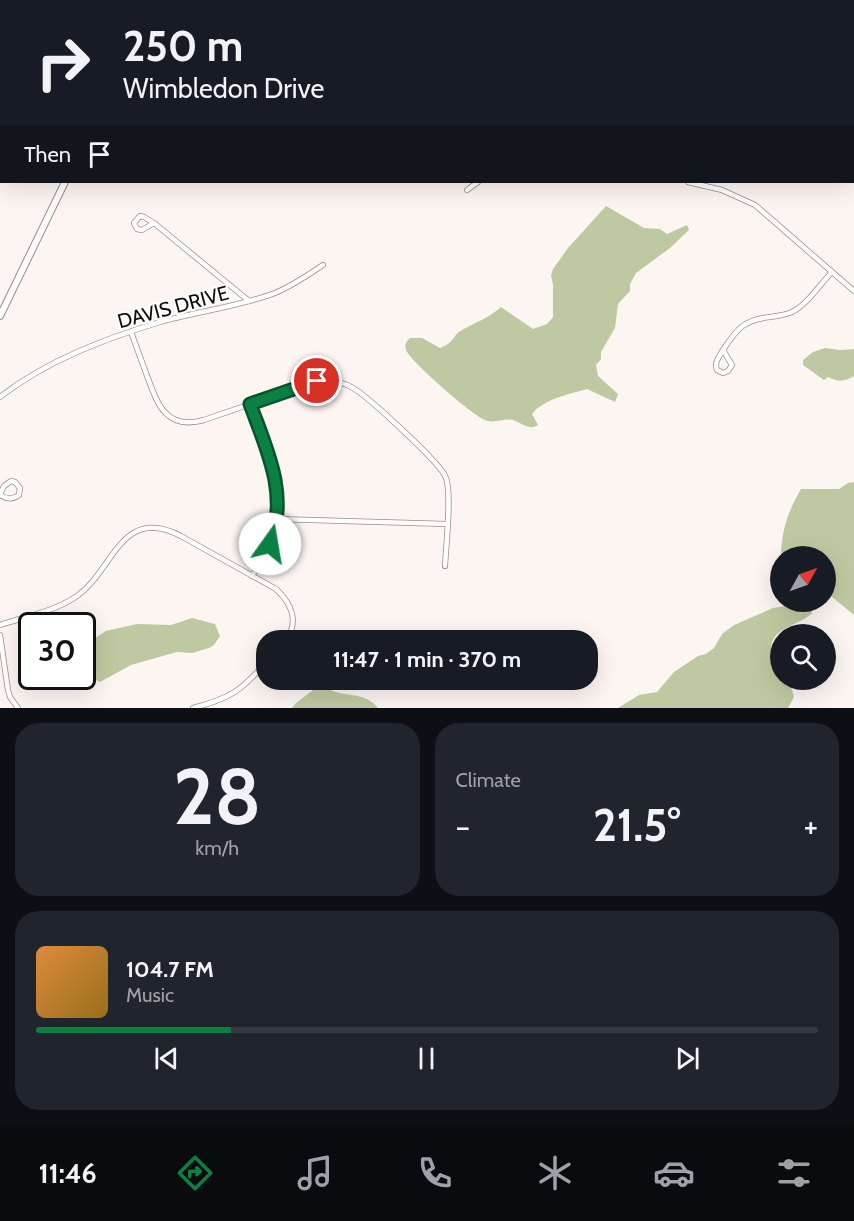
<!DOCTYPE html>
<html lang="en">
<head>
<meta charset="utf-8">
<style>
  body { margin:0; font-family:Cabin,sans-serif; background:#20242c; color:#f1f3f6; height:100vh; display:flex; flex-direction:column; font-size:22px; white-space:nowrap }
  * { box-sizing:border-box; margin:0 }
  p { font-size:20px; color:#9ea1a6 }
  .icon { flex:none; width:33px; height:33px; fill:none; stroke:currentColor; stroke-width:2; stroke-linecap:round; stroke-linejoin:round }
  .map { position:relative; height:708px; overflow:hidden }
  .sheet { display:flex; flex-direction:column; gap:15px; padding:15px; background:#0d0f14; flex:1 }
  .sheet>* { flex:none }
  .top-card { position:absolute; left:0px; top:0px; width:855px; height:183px; box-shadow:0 6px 24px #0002; background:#171b24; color:#f1f3f6; overflow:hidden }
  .needle { width:39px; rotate:50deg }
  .fabs { position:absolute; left:770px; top:546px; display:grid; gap:12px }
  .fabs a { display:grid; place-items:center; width:66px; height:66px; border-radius:50%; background:#171b24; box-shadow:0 6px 24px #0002; font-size:30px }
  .speed { position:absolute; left:18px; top:612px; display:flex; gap:12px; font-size:30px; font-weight:700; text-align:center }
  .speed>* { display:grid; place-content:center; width:78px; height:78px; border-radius:50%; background:#171b24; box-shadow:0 6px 24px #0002; line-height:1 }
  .speed .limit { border:3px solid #111; border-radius:9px; background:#fff; color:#111 }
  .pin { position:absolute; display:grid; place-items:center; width:51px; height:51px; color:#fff; margin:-26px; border:3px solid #fff; border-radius:50%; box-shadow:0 2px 6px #0007 }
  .me { position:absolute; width:66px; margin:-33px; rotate:13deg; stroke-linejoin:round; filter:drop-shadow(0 0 4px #0008) }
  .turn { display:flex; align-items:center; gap:21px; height:126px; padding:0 24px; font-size:27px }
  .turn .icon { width:78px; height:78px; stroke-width:2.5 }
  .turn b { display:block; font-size:42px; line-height:51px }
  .then { display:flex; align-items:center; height:57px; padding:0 24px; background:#0003; gap:12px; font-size:22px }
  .big { font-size:45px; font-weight:700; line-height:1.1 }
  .sheet .card { flex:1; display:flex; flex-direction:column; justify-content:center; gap:9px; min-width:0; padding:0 21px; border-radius:24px; background:#20242c }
  .sheet .dial { align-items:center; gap:0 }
  .dial b { font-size:78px; line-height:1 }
  .song { display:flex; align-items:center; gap:18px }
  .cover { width:72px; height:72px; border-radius:9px; background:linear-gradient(135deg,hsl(30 70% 55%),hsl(40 70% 35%)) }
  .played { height:6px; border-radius:3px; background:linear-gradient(90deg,#0b8043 25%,#363941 25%) }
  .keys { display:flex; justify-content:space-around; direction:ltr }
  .heat { display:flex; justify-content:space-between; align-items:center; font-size:33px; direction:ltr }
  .sheet .tiles { flex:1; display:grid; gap:15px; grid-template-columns:1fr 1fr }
  .card:last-child { grid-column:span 2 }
  .trip { position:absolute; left:256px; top:630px; width:342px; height:60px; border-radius:24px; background:#171b24; box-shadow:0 6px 24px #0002; font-weight:700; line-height:60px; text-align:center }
  .menu { display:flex; height:96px; justify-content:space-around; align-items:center; background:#090b0e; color:#9ea1a6 }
  .menu .icon { width:42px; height:42px }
  .menu .active { color:#0b8043 }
  .menu b { font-size:27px; color:#f1f3f6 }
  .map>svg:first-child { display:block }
  .green { fill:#bfc9a1 }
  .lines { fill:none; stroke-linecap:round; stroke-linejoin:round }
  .street-casing { stroke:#9d8d85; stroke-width:6 }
  .secondary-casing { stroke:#9d8d85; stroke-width:8 }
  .street { stroke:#fff; stroke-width:4.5 }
  .secondary { stroke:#fff; stroke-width:6 }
  .route-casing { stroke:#07532c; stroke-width:15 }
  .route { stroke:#0b8043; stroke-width:10 }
  .labels { text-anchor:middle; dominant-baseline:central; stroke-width:4.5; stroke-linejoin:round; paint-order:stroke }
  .street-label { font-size:20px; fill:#120c09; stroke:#fff }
</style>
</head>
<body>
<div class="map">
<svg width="854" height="708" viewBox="0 0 854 708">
  <rect width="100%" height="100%" fill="#fdf5f2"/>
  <g class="green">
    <path d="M606 206 644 228 660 229 667 234 687 225 689 230 670 248 636 273 630 284V291L618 304 615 328 601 352V359L596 365 598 376 618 394 615 402 587 389C569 394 544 399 532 414L538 425C529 431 522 423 513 420 504 418 494 424 485 420 472 415 411 362 406 350 404 344 406 342 410 338H422L440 348C456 342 452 335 462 330 476 322 489 318 501 307L533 329 547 324 553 317V285L551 275 553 269 568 248Z"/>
    <path d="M825 348 840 350 854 349V376C844 382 839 382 828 377L824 380 803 365V360L813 352Z"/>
    <path d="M854 482V615L825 591V556H782L781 555C782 528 788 512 801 489H839L848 483Z"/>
    <path d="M798 604H806L812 608V613C800 626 766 628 772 653 773 658 778 661 779 665 781 669 780 675 780 680H789L794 697 788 708H618L639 695 657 692 674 672 698 656 706 654 714 648 722 634 734 625 773 608Z"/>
    <polygon points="192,618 215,624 220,636 214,645 209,648 192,653 177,652 131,665 100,682 92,678 83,668 83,646 106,631 137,624 171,625"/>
    <path d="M321 684C325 686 329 690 333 691 349 697 365 692 378 708H292L296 703Z"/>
  </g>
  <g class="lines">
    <g class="street-casing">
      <g id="street">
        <polyline points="316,0 318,2"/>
        <polyline points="539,0 540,2"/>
        <polyline points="716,0 718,2"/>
        <polyline points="392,2 393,0"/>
        <polyline points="562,2 563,0"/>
        <polyline points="725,2 726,0"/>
        <polyline points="0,129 2,130"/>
        <polyline points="688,182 722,190 755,205 854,291"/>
        <polyline points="467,190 478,182"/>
        <polyline points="154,223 142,230 137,229 134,223 140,216 144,217 154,223 249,301"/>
        <path d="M131 332C136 346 141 359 146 373 157 403 165 431 204 420L317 381C330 380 342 381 353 388 367 396 442 464 446 478 452 494 446 546 445 566"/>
        <path d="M723 350 732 365 728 371 723 373 717 370C714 362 719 357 723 350 737 329 743 320 770 317 778 316 785 315 792 312 808 304 820 284 832 272"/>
        <path d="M0 397C46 361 104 339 160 322 199 311 238 307 275 293 292 286 308 275 323 265"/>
        <path d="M250 404C276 473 295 507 252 576"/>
        <path d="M0 494 4 486 11 481 15 482 20 488 19 495C12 500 7 499 0 495"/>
        <polyline points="276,519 447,524"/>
        <path d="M0 625C24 617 52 612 74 598 114 573 119 504 181 536L276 589C292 604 299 622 286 640"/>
        <polyline points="0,635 8,690 10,697 18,708"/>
        <path d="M193 708C232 698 241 690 267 662"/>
      </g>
    </g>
    <g class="secondary-casing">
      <g id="secondary">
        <polyline points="162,2 162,0"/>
        <polyline points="0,316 65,182"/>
      </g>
    </g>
    <use href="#street" class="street"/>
    <use href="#secondary" class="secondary"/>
  </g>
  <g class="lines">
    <g class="route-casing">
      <path id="route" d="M270 544C289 495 267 450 250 404L317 381"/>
    </g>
    <use href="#route" class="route"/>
  </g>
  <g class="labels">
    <g class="street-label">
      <text transform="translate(173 307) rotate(-15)">DAVIS DRIVE</text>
    </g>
  </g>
</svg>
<div class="fabs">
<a><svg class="needle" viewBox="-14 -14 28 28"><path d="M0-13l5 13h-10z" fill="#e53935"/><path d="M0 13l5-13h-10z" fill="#9ea1a6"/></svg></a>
<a><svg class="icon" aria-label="search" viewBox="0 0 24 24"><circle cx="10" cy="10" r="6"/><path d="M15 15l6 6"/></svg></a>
</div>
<div class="speed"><div class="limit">30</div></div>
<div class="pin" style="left:317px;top:381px;background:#d93025"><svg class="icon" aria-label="arrive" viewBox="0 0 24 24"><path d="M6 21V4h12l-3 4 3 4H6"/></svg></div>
<svg class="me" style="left:270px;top:544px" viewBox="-20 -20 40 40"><circle r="19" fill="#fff"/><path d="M0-13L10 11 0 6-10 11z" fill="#0b8043"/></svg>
<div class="trip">11:47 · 1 min · 370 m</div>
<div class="top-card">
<div class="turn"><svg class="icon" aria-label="right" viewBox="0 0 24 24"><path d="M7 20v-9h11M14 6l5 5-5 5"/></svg><div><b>250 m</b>Wimbledon Drive</div></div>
<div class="then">Then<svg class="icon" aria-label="arrive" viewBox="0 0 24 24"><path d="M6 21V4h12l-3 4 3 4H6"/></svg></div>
</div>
</div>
<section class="sheet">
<div class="tiles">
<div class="card dial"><b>28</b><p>km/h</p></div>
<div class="card"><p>Climate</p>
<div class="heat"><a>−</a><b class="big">21.5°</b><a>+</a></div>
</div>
<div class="card">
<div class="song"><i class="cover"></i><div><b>104.7 FM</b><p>Music</p></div></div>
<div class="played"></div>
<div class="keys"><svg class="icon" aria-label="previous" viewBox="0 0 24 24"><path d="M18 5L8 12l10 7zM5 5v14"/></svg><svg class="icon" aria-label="pause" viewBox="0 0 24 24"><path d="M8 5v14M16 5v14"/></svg><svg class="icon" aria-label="next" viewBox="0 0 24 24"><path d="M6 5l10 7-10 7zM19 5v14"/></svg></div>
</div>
</div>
</section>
<nav class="menu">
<b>11:46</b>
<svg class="icon active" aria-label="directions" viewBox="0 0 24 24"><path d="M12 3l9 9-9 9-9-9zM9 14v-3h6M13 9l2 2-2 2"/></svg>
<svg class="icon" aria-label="music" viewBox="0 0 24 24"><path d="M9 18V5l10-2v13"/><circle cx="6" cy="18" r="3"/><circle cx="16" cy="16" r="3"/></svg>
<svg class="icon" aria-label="phone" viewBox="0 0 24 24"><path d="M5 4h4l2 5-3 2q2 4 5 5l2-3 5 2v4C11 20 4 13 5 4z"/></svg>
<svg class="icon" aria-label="climate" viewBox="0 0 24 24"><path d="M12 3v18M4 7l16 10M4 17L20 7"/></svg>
<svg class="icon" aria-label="car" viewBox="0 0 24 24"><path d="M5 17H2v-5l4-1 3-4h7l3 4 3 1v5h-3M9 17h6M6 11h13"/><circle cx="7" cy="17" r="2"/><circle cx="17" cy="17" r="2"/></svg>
<svg class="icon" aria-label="filters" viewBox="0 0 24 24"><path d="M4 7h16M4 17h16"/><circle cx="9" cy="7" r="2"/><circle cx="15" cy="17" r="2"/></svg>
</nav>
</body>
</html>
